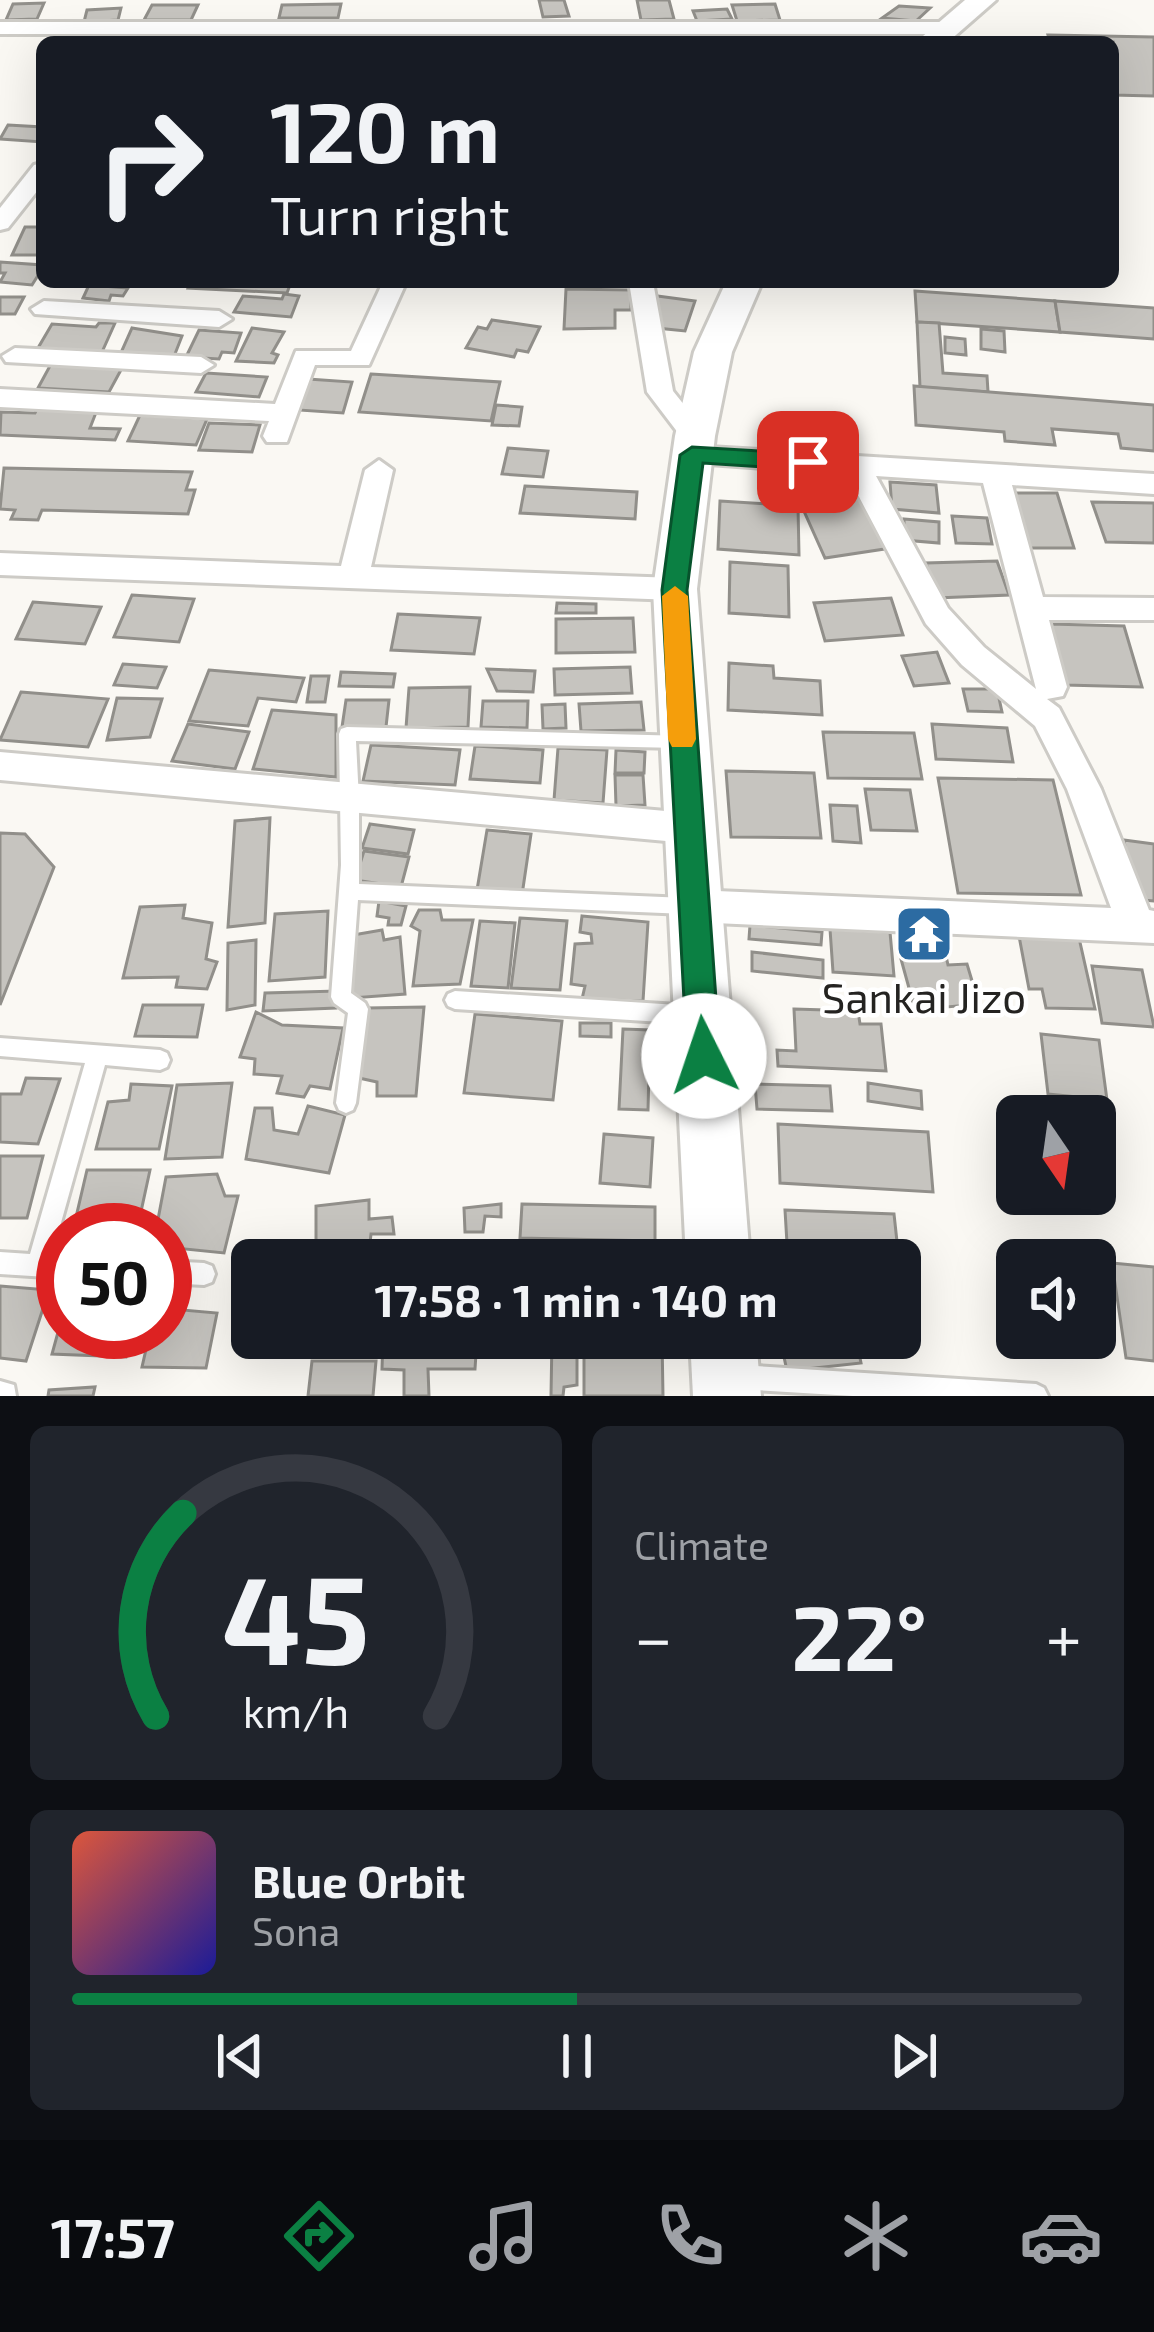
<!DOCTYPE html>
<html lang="en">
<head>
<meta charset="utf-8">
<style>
  body { margin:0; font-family:"Exo 2",sans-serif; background:#20242c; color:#f1f3f6; height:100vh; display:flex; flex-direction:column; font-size:45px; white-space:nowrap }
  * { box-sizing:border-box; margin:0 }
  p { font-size:39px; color:#9ea1a6 }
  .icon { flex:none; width:66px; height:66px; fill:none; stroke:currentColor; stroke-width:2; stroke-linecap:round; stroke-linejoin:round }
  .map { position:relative; height:1396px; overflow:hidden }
  .details { display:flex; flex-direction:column; gap:30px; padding:30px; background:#0d0f14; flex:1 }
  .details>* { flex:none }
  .top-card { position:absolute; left:36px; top:36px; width:1083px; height:252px; border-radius:18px; box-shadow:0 12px 48px #0002; background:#171b24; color:#f1f3f6; overflow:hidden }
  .needle { width:78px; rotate:167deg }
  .fabs { position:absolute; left:996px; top:1095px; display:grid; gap:24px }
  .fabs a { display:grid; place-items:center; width:120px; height:120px; border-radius:18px; background:#171b24; box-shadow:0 12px 48px #0002; font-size:60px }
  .speed { position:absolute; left:36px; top:1203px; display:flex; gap:24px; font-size:60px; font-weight:700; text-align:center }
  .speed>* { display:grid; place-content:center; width:156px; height:156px; border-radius:50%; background:#171b24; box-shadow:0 12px 48px #0002; line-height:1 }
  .speed .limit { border:18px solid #d22; background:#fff; color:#111 }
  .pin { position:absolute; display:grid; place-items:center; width:102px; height:102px; color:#fff; margin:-51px; border-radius:24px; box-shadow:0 6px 18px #0006 }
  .me { position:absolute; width:132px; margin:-66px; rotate:356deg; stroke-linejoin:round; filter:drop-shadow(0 0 9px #0008) }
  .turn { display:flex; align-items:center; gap:42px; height:252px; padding:0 36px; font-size:54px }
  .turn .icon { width:156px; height:156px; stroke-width:2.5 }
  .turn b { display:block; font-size:84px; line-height:102px }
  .big { font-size:90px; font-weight:700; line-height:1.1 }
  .details .card { flex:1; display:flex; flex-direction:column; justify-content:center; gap:18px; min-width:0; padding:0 42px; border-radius:18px; background:#20242c }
  .details .dial { align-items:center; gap:0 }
  .dial svg { height:312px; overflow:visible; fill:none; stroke:#363941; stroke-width:7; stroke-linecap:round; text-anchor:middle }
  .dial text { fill:#f1f3f6; stroke:none }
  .song { display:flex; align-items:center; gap:36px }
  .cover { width:144px; height:144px; border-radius:18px; background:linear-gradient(135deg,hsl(10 70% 55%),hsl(240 70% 35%)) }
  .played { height:12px; border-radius:6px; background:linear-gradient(90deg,#0b8043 50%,#363941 50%) }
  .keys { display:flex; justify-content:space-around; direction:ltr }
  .heat { display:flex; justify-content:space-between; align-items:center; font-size:66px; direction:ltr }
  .details .tiles { flex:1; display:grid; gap:30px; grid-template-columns:1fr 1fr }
  .card:last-child { grid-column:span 2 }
  .trip { position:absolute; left:231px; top:1239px; width:690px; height:120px; border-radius:18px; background:#171b24; box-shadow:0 12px 48px #0002; font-weight:700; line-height:120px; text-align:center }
  .dock { display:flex; height:192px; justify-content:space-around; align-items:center; background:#090b0e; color:#9ea1a6 }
  .dock .icon { width:84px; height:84px }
  .dock .on { color:#0b8043 }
  .dock b { font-size:54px; color:#f1f3f6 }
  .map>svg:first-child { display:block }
  .building { fill:#c6c4bf; stroke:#918f8a; stroke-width:3 }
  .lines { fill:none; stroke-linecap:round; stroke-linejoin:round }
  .lane-casing { stroke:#cdcbc6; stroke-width:6 }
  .street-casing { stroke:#cdcbc6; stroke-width:6 }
  .secondary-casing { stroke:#cdcbc6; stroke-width:6 }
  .lane { fill:#fff; fill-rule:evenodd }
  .street { fill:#fff; fill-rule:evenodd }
  .secondary { fill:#fff; fill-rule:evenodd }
  .route { fill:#0b8043; stroke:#07532c; stroke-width:3 }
  .slow { fill:#f59e0b }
  .labels { text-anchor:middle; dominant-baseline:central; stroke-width:9; stroke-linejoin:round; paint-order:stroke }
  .poi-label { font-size:42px; fill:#242321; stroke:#fff }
</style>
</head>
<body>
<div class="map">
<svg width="1154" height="1396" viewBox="0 0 1154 1396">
  <rect width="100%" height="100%" fill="#faf8f3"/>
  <g class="building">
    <polygon points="539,0 564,0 569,16 543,17"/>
    <polygon points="637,0 669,0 674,19 641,20"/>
    <polygon points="44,3 37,19 6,20 13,4"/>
    <polygon points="341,4 338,18 279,18 282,5"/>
    <polygon points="775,4 780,20 737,21 732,5"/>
    <polygon points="152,5 198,5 191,20 144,20"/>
    <polygon points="899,6 930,8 916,21 882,18"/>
    <polygon points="121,8 118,20 84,22 87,10"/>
    <polygon points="727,9 732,19 697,21 693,11"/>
    <polygon points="652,32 658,42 592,39"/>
    <polygon points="1048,35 1154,37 1154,96 1113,95 1113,42 1050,42"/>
    <polygon points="8,125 42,127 42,142 0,139"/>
    <polygon points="25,227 42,227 42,255 12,255"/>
    <polygon points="0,262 42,265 42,269 32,285 0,282 5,273 0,273"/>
    <polygon points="190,282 291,282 287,293 188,288"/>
    <polygon points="89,285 128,288 123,296 111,295 109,301 83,298"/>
    <polygon points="566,289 631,290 631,310 615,310 615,328 564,329"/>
    <polygon points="915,291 1055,301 1060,332 917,322"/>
    <polygon points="284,294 299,296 291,317 234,312 243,296 282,299"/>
    <polygon points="650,295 695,301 685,331 657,328"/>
    <polygon points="0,297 24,297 15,314 0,314"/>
    <polygon points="1055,301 1154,308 1154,339 1060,332"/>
    <polygon points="492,320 540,327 528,352 517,350 514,357 466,348 478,327 487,329"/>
    <polygon points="917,322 939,323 943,373 987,376 988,392 920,387"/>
    <polygon points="99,323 115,323 102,352 38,348 52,324 96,327"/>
    <polygon points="132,328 182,336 173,359 120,355"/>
    <polygon points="252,328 284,332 272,353 278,355 274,363 236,361"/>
    <polygon points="981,329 1004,331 1005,352 981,349"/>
    <polygon points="199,330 241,333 234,353 222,352 219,359 186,357"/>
    <polygon points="945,337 965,339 966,355 945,353"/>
    <polygon points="51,364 122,368 109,392 38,388"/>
    <polygon points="206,373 267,377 259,397 196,392"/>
    <polygon points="371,374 500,382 491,421 359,412"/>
    <polygon points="308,379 352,382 343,413 298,410"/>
    <polygon points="914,386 1154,405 1154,451 1121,448 1118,434 1052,429 1055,445 1005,441 1004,432 916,425"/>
    <polygon points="496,405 522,407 519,426 492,425"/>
    <polygon points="38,407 97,410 90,428 120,429 115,440 0,435 1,412 35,413"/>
    <polygon points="140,415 207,419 196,445 128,441"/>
    <polygon points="209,423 260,425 252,452 199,450"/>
    <polygon points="508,448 548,451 543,477 502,474"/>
    <polygon points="4,468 192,472 186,490 195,490 188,514 42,510 38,520 11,519 15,510 0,509"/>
    <polygon points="852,471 891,548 825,558 790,480"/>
    <polygon points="890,482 936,485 939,513 892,509"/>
    <polygon points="525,486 637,492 635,519 520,513"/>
    <polygon points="1013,493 1057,493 1074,548 1028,548"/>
    <polygon points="720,501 798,506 799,555 718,549"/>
    <polygon points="1092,502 1154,503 1154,543 1106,542"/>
    <polygon points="952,516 987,518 992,544 956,543"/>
    <polygon points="904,519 939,522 939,543 904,540"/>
    <polygon points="997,561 1009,595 936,598 926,563"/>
    <polygon points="730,562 788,566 789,617 729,613"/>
    <polygon points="132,595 194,599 179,642 114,637"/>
    <polygon points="891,598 903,635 825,641 814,603"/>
    <polygon points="33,602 101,607 85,644 16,639"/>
    <polygon points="557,603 596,604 596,613 556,613"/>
    <polygon points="398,614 480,618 474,654 391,650"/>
    <polygon points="633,618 635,652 556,653 556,619"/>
    <polygon points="1050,624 1124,626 1142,687 1065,685"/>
    <polygon points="937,652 949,683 914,686 902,656"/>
    <polygon points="729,663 773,666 774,678 820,681 822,715 728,710"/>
    <polygon points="123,664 166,667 157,688 114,685"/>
    <polygon points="630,667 632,693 555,695 554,669"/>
    <polygon points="487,669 535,671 533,692 497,691"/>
    <polygon points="209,670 304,678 296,702 258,698 248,726 189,721"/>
    <polygon points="341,672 395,674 393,687 339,686"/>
    <polygon points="311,676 329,676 325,702 307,702"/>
    <polygon points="470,687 468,727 406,728 409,688"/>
    <polygon points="963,689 997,689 1002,712 968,711"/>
    <polygon points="21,692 108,699 88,747 0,740"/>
    <polygon points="117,698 162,699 150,737 107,740"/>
    <polygon points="346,700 389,700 386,727 342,727"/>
    <polygon points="483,701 528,701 527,728 481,727"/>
    <polygon points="641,702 644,730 581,731 579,704"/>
    <polygon points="565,704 566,728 543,729 542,705"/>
    <polygon points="272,710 336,715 336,777 253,769"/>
    <polygon points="188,724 249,732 235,769 172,761"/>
    <polygon points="932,724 1007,728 1013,762 936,759"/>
    <polygon points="823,732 914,733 922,779 828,778"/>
    <polygon points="371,745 460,750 455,785 363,781"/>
    <polygon points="475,746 543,750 540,783 470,779"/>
    <polygon points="558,748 607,750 603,803 554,800"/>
    <polygon points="616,750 645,752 644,773 615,773"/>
    <polygon points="726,771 814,773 821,838 731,837"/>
    <polygon points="615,775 643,775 645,805 616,806"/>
    <polygon points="938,778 1053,780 1081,895 958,893"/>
    <polygon points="865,789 910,790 917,831 871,830"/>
    <polygon points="830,805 857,806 861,843 833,841"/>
    <polygon points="270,818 265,923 228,927 235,821"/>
    <polygon points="370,824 414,830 408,854 362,848"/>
    <polygon points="487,830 531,834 522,895 477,890"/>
    <polygon points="0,833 25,834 54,867 0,1005"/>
    <polygon points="1124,840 1154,844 1154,901 1132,899"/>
    <polygon points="364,851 409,857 401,887 355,880"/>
    <polygon points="379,901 406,906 401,925 388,925 389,918 377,916"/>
    <polygon points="185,905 183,918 212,923 206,959 217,962 207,989 176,987 178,977 123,978 140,907"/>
    <polygon points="419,910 440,910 442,920 473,920 460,984 413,986 420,931 411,926"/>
    <polygon points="328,911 325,977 269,981 275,914"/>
    <polygon points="582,916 648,922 643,1001 582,999 585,986 571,984 575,944 592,943 591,934 580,932"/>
    <polygon points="520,918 567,921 560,990 511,988"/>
    <polygon points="480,921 515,923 508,988 471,986"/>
    <polygon points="750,925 822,932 821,945 749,939"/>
    <polygon points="830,929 890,932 894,976 833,972"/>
    <polygon points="382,930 384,940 400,937 405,994 352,998 353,935"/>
    <polygon points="1019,936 1079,938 1095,1009 1046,1008 1042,989 1029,989"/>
    <polygon points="256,940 255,1005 227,1010 228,943"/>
    <polygon points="752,952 823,960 823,978 752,971"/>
    <polygon points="946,956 948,965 967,964 979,1004 915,1010 901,959"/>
    <polygon points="1092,966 1142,970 1154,1027 1102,1023"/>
    <polygon points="337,991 336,1008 263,1011 265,993"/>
    <polygon points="143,1005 203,1005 197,1037 135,1036"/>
    <polygon points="424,1007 416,1096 377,1096 377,1082 359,1078 367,1008"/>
    <polygon points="794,1009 858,1011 860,1024 881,1024 886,1071 778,1066 777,1050 796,1051"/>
    <polygon points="256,1012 282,1025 343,1028 330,1089 310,1086 304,1097 277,1093 282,1076 254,1074 255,1059 240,1057"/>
    <polygon points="475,1014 562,1021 553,1100 464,1093"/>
    <polygon points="580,1023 611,1023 611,1037 580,1036"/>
    <polygon points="623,1029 650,1030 648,1110 619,1109"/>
    <polygon points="1041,1034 1099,1040 1107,1100 1048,1094"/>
    <polygon points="26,1078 60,1079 38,1144 0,1142 0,1094 21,1094"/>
    <polygon points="232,1083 222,1157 165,1159 177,1085"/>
    <polygon points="868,1083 921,1091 922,1109 868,1101"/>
    <polygon points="131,1084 172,1086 159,1149 96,1149 108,1102 129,1100"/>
    <polygon points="755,1084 830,1086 832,1111 757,1109"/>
    <polygon points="308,1106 345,1115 329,1173 246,1159 255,1108 272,1108 274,1130 298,1134"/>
    <polygon points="778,1124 928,1132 933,1192 780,1183"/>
    <polygon points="604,1134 653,1138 650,1187 600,1183"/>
    <polygon points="0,1156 43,1156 27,1218 0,1218"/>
    <polygon points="87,1170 150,1170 137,1230 73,1230"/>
    <polygon points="217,1174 225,1196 238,1196 224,1253 165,1247 165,1230 156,1230 166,1177"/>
    <polygon points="369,1200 369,1219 392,1217 394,1234 371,1234 368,1260 316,1260 316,1206"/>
    <polygon points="501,1204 501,1217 485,1216 483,1232 465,1232 464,1208"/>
    <polygon points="522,1204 655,1207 655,1241 520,1238"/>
    <polygon points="785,1210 894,1214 899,1260 788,1260"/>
    <polygon points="502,1244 651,1245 651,1260 503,1259"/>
    <polygon points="385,1245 483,1249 482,1260 384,1260"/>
    <polygon points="1112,1263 1154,1267 1154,1361 1126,1358"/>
    <polygon points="0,1286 49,1290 26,1361 0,1358"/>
    <polygon points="184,1291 182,1310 217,1313 206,1368 142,1367 150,1332 165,1332 165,1292"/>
    <polygon points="63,1314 63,1332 132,1332 126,1357 52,1354"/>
    <polygon points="383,1338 477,1338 475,1369 428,1369 429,1396 404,1396 404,1370 382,1369"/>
    <polygon points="552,1338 577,1338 577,1385 564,1387 563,1396 551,1396"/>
    <polygon points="584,1338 662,1338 663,1396 584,1396"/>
    <polygon points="780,1338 856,1338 861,1363 787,1371"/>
    <polygon points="312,1361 376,1361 373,1396 308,1396"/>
    <polygon points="95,1387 93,1396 48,1396 49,1390"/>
  </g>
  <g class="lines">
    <g class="lane-casing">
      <g id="lane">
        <polygon points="347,727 685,736 687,741 685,746 679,748 356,741 359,800 359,884 686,898 693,900 695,906 693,912 686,914 358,900 351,993 365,1003 368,1009 356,1103 353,1110 346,1113 339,1110 336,1103 348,1013 334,1003 331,997 341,865 339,734 341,729"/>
        <polygon points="455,991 694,1006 701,1009 704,1015 701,1021 694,1024 455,1009 448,1006 445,1000 448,994"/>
        <polygon points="0,1038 160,1050 167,1053 170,1060 167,1067 160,1070 105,1065 52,1255 63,1256 63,1278 0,1274 0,1252 30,1254 85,1063 0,1056"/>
        <polygon points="165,1261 204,1263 212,1266 215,1274 212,1282 204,1285 165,1283"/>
        <polygon points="739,1365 1036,1384 1044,1388 1048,1396 853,1396 739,1389 731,1385 727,1377 731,1369"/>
        <polygon points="0,1381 14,1385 16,1396 0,1396"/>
      </g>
    </g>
    <g class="street-casing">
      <g id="street">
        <polygon points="0,22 948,22 958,28 948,34 0,34"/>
        <polygon points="42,163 42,185 8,228 0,230 0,208 34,165"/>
        <polygon points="383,282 405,285 369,365 315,365 287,442 267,442 263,436 269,421 0,407 0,389 275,404 296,351 351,351"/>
        <polygon points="629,282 653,282 673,391 709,436 705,442 685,442 647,392"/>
        <polygon points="44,301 219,311 232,319 219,327 35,314 31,309"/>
        <polygon points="15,348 201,357 214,365 201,373 6,362 2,356"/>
        <path d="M692 446 1154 474V494L1012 485 1043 597 1154 598V620H1049L1067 687 1063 696 1047 699 1059 708 1101 789 1149 910 1154 911V943L693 922 680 918 674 906 680 894 693 890 1111 908 1067 789 1035 726 962 665 926 624 847 474 682 462 678 455 682 448ZM876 476 983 483 1036 689 984 647 948 608Z"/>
        <polygon points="379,460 393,470 371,567 675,578 686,581 690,589 686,597 675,600 0,575 0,553 341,566 365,470"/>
        <polygon points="0,752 688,813 701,817 706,828 701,839 688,843 0,780"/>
      </g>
    </g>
    <g class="secondary-casing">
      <g id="secondary">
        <polygon points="965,0 996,0 948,42 916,42"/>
        <polygon points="726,282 762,282 732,352 715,436 697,589 750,1260 686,1260 653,589 675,436 694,352"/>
        <polygon points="690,1338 756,1338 761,1396 693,1396"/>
      </g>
    </g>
    <use href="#lane" class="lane"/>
    <use href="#street" class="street"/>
    <use href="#secondary" class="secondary"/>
  </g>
  <polygon class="route" points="692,447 808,454 820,462 808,470 703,463 687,590 720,1056 716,1067 704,1072 692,1067 687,1056 662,590 680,455"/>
  <polygon class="slow" points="675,586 688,596 696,739 692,747 672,747 668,739 662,596"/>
  <defs>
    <g id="temple-square" transform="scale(3)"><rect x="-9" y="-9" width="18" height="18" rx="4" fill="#2c6ba2" stroke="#fff"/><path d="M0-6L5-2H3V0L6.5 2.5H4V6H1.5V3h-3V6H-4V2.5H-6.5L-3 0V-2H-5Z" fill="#fff"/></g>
  </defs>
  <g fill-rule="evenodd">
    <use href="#temple-square" x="924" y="934"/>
  </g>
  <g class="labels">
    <g class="poi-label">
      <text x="924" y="996">Sankai Jizo</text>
    </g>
  </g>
</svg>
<div class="fabs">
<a><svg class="needle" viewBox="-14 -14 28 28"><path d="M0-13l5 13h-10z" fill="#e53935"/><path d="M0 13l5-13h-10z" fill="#9ea1a6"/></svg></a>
<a><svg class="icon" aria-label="sound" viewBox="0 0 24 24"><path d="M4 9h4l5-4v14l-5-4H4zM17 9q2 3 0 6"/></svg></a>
</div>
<div class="speed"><div class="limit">50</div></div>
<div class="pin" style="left:808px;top:462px;background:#d93025"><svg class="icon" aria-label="arrive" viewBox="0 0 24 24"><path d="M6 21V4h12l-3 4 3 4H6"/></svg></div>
<svg class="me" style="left:704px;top:1056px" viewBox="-20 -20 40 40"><circle r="19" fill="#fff"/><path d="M0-13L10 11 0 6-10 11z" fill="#0b8043"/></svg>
<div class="trip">17:58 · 1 min · 140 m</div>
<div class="top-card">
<div class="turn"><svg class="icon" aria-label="right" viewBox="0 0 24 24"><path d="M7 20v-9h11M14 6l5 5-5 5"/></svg><div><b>120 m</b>Turn right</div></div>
</div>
</div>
<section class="details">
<div class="tiles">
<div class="card dial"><svg viewBox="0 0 100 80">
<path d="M14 69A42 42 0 1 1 86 69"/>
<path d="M14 69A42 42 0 0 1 21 17" stroke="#0b8043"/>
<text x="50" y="56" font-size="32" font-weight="700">45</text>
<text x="50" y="72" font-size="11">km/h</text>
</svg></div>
<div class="card"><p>Climate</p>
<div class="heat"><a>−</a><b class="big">22°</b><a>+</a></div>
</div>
<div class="card">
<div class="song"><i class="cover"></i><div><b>Blue Orbit</b><p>Sona</p></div></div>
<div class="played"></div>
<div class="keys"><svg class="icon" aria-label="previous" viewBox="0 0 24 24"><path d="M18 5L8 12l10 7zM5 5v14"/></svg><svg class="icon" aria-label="pause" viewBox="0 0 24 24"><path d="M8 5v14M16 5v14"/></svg><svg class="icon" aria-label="next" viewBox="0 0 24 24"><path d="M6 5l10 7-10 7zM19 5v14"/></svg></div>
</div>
</div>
</section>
<nav class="dock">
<b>17:57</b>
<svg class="icon on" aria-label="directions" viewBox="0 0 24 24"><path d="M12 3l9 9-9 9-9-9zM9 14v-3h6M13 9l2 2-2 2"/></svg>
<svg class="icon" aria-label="music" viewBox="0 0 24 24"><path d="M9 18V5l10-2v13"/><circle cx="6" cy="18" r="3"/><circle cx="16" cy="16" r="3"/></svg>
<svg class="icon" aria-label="phone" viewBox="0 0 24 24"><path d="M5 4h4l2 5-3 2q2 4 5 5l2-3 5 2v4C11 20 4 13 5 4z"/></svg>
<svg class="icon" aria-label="climate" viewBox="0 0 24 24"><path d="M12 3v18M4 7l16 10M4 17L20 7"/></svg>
<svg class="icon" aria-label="car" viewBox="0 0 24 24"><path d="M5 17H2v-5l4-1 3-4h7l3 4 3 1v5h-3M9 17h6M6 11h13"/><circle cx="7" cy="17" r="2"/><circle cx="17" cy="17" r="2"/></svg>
</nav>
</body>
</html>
